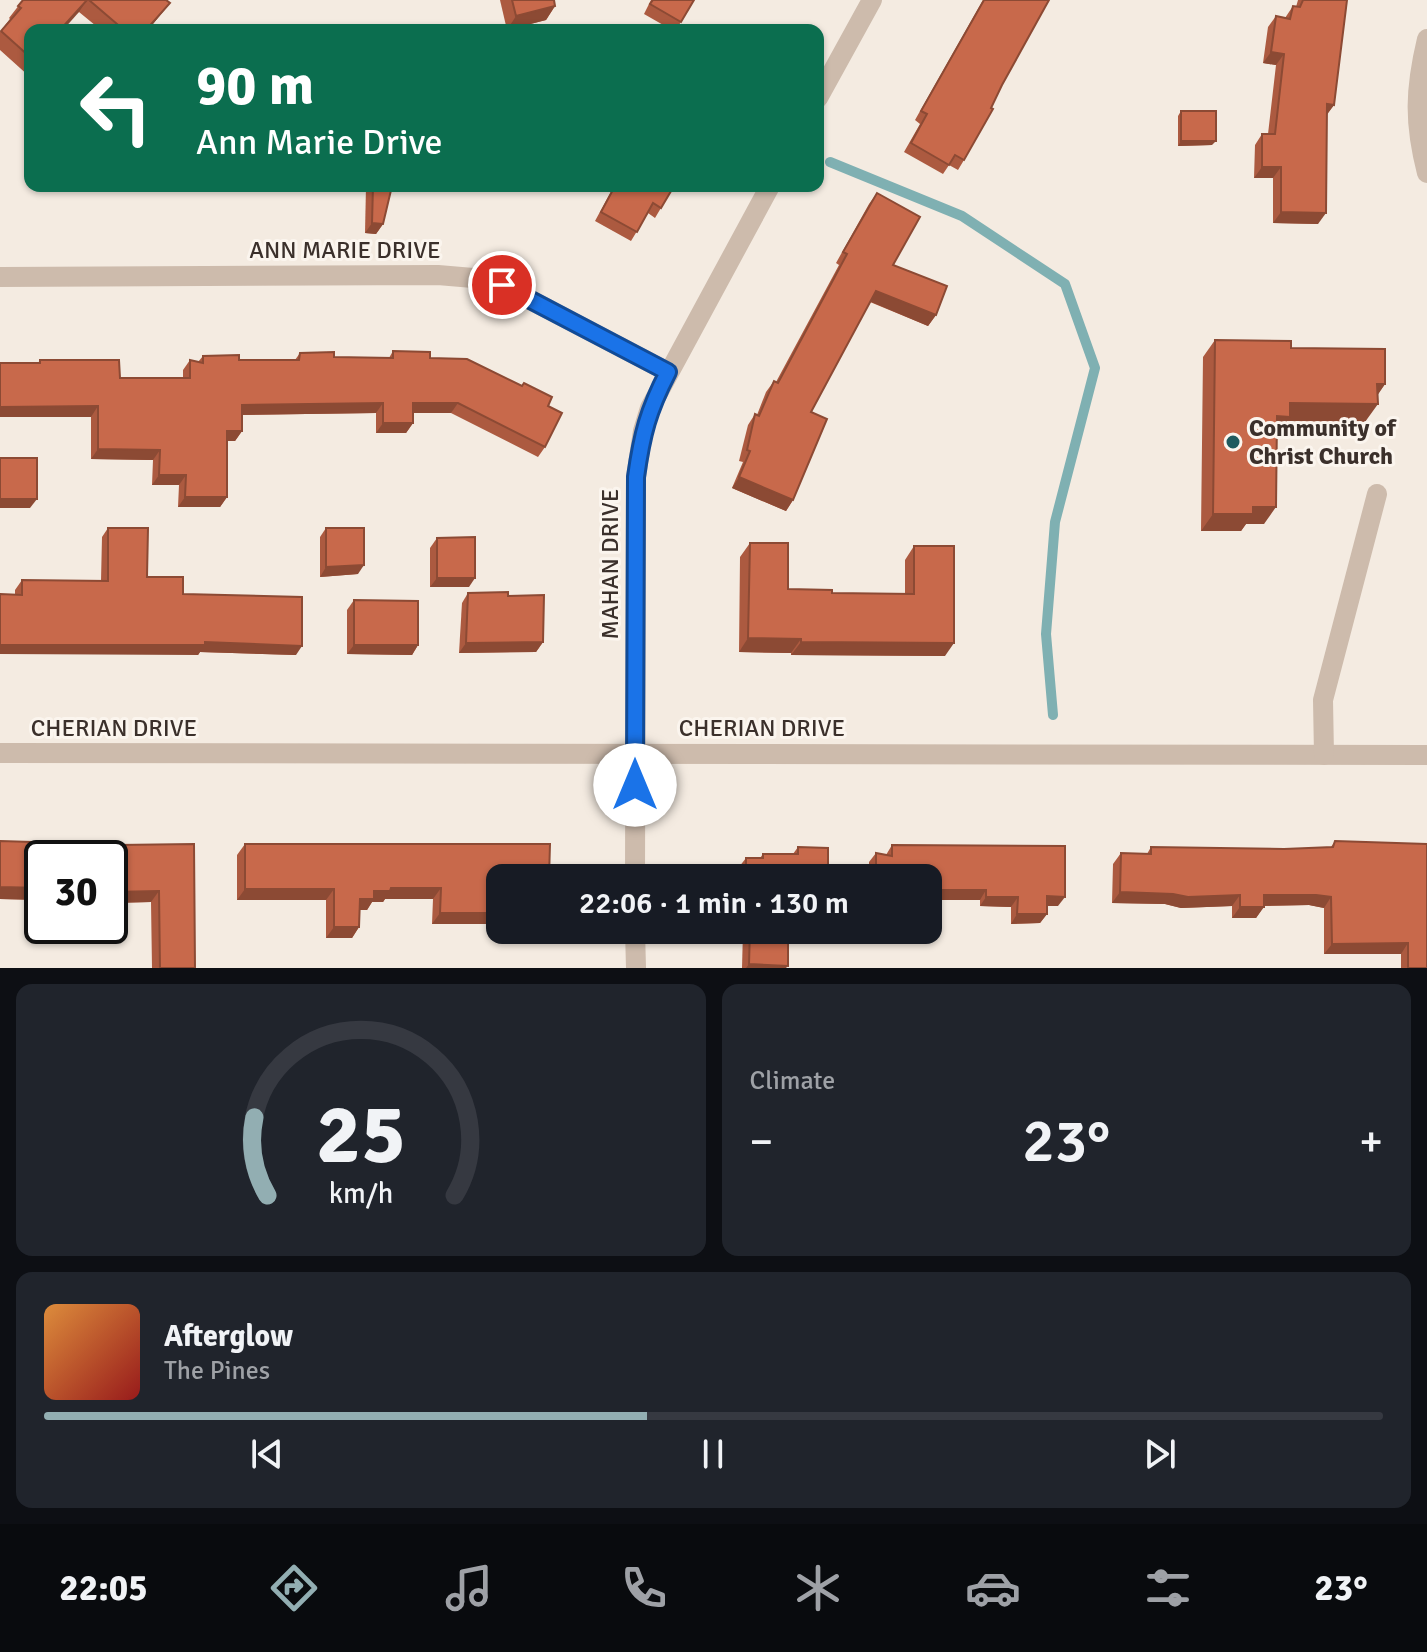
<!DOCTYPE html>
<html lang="en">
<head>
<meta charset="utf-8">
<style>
  body { margin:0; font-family:Signika,sans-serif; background:#20242c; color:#f1f3f6; height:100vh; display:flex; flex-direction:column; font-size:30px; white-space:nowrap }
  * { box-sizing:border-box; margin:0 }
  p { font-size:26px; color:#9ea1a6 }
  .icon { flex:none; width:44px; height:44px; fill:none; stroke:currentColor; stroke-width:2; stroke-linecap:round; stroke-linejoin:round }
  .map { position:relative; height:968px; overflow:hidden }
  .panel { display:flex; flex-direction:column; gap:16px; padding:16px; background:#0d0f14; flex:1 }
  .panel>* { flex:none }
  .top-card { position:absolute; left:24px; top:24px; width:800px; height:168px; border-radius:16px; box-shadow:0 2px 6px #0004; background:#0b6e4f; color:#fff; overflow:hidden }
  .speed { position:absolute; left:24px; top:840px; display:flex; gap:16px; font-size:40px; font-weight:700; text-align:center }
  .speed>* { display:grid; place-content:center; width:104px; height:104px; border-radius:50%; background:#171b24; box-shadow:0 2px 6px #0004; line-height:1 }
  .speed .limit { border:4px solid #111; border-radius:12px; background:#fff; color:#111 }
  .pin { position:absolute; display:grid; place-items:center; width:68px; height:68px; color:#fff; margin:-34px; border:4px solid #fff; border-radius:50%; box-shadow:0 2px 8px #0007 }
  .me { position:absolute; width:88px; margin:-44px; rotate:0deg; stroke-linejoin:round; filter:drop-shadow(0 0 6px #0008) }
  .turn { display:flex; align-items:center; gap:28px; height:168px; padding:0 40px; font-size:36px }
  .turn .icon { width:104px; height:104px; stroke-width:2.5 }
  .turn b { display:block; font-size:56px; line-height:68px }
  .big { font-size:60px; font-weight:600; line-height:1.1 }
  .panel .card { flex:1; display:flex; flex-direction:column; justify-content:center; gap:12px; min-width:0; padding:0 28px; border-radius:16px; background:#20242c }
  .panel .dial { align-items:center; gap:0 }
  .dial svg { height:208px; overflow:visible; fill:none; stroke:#363941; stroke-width:7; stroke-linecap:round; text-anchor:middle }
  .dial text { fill:#f1f3f6; stroke:none }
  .song { display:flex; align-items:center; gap:24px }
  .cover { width:96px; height:96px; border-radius:12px; background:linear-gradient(135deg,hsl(30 70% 55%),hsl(0 70% 35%)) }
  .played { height:8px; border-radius:4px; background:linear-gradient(90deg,#92aeb2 45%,#363941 45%) }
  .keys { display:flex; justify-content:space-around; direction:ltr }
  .heat { display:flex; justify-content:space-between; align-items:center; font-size:44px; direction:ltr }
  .panel .tiles { flex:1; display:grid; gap:16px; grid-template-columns:1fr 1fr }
  .card:last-child { grid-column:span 2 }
  .trip { position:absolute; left:486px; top:864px; width:456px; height:80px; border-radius:16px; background:#171b24; box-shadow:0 2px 6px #0004; font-weight:600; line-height:80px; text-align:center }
  .tabs { display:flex; height:128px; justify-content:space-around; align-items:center; background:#090b0e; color:#9ea1a6 }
  .tabs .icon { width:56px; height:56px }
  .tabs .current { color:#92aeb2 }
  .tabs b { font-size:36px; color:#f1f3f6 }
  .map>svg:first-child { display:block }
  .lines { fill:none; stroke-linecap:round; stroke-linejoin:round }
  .stream { stroke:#7fb0b2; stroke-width:10 }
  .minor { stroke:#cdbbac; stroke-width:20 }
  .wall { fill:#ac5a40 }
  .shaded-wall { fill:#8c4a34 }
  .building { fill:#c8694b; stroke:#8c4a34; stroke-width:2 }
  .route-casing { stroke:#114b97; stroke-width:20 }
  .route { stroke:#1a73e8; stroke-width:14 }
  .poi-dot { fill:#1f5a5e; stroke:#fbf5ee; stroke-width:3 }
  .labels { text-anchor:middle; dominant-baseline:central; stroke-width:6; stroke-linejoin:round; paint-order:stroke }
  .street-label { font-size:24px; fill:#3b302b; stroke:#fbf5ee }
  .poi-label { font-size:24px; font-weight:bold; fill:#3b302b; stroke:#fbf5ee; text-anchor:start }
</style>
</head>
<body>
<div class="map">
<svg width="1427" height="968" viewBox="0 0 1427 968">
  <rect width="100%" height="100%" fill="#f4ebe1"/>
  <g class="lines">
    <polyline class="stream" points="830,162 962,216 1065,284 1095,368 1055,522 1046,634 1053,715"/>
    <g class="minor">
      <path d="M1427 39C1415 89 1414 123 1427 173"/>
      <polyline points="818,98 872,0"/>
      <polyline points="0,277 438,275 473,278 502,285 668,372"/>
      <polyline points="0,753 1427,755"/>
      <polyline points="1324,755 1323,700 1377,494"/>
      <polyline points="635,878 636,477 643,431 650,408 770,186"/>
      <polyline points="635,930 636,968"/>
    </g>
  </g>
  <g class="wall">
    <polygon points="23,0 166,0 170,3 148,30 101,30 79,12 30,30 30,77 0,50 0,32 10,19 9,18"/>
    <polygon points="500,0 554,0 555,6 546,20 507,30"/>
    <polygon points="651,0 694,0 676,30 672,30 644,14"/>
    <polygon points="983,0 1049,0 1002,85 964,160 958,170 949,165 943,174 904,152 920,124 915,120"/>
    <polygon points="1298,0 1347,0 1334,105 1327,114 1318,224 1273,223 1273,178 1254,178 1255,145 1262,134 1268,134 1276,65 1263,63 1268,27 1276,16 1285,18 1293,6 1296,7"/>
    <polygon points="1181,111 1212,145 1178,146 1178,116"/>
    <polygon points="366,186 392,186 383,224 376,234 365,233"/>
    <polygon points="614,186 674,186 655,218 648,213 631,241 595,221"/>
    <polygon points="877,193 893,265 936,315 928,326 870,302 811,412 793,500 786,511 732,488 743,462 739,461 748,425 755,414 757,415 766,392 774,381 776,382 839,265 836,263 869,204"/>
    <polygon points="1215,340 1291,348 1385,384 1377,395 1365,422 1287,421 1278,434 1276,434 1264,524 1246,524 1241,531 1201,531 1203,357"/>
    <polygon points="393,351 430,358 548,406 545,447 538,457 451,413 413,413 413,423 406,433 376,433 376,413 242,415 242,431 235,441 227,441 227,497 220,507 178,507 179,485 152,485 153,460 91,459 91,417 38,363 40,360 120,378 183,378 183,370 190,360 198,362 203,356 239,360 295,360 300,353 334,357 389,358"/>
    <polygon points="108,528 147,577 183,594 296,655 200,652 198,655 15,595 15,590 22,580 101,581 102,537"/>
    <polygon points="326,528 358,574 320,577 320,537"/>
    <polygon points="437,538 469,587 430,587 430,548"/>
    <polygon points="750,543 788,589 832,593 905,594 905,560 914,546 945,656 791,655 791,653 739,652 740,557"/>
    <polygon points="468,593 508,596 543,642 536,652 459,653 462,603"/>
    <polygon points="354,600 418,645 412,655 347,654 347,610"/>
    <polygon points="0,841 64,855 110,858 118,845 194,844 195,968 152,968 151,902 110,903 110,858 42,900 0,899"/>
    <polygon points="1335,841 1427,968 1401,968 1401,954 1324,954 1324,908 1309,905 1264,906 1256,918 1232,918 1232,906 1181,908 1165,904 1112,903 1113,864 1121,853 1147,854 1151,847 1284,849 1331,847"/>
    <polygon points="245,844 500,878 500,924 432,924 433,899 385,899 383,902 372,902 367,910 359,910 359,927 352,938 326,938 326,900 237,900 237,855"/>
    <polygon points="892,845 1058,906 1047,906 1047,914 1040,923 1011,924 1011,907 980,906 980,900 928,878 869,878 869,862 876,853 886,855"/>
    <polygon points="798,847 828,878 739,878 739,867 746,858 760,858 763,854 793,854"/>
    <polygon points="743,930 788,930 786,968 742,968"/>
  </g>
  <g class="shaded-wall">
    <polygon points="87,0 79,12 63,30 60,30"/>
    <polygon points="170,3 148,30 146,30"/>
    <polygon points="555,6 546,20 507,30 516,16"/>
    <polygon points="1271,52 1284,54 1276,65 1263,63"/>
    <polygon points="1327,104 1334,105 1326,116"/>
    <polygon points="1181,141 1216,141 1212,145 1178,146"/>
    <polygon points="1262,167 1281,167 1273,178 1254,178"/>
    <polygon points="1281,212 1326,213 1318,224 1273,223"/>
    <polygon points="372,223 383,224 376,234 365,233"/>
    <polygon points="876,291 936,315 928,326 869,301"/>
    <polygon points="1377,384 1385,384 1373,402"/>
    <polygon points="383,403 376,413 235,415 242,405"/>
    <polygon points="413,403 458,403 451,413 406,413"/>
    <polygon points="1290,403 1378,404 1365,422 1287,421 1278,434 1265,434 1277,416"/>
    <polygon points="98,406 91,417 0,417 0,407"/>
    <polygon points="383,423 413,423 406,433 376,433"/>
    <polygon points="227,431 242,431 235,441 220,441"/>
    <polygon points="98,449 160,450 153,460 91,459"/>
    <polygon points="159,475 186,475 179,485 152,485"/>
    <polygon points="739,477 793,500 786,511 732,488"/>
    <polygon points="185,497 227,497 220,507 178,507"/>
    <polygon points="0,499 37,499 30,508 0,508"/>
    <polygon points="1253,507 1276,507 1264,524 1246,524 1241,531 1201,531 1213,514"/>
    <polygon points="364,565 358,574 320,577 326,567"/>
    <polygon points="437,578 475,578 469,587 430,587"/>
    <polygon points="748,638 801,639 791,653 739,652"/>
    <polygon points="205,642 302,646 296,655 200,652 198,655 0,654 0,645"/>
    <polygon points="543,642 536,652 459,653 466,643"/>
    <polygon points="801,642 954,643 945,656 791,655"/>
    <polygon points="354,645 418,645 412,655 347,654"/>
    <polygon points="0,887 42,888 42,900 0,899"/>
    <polygon points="391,888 441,888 433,899 385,899 383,902 372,902 367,910 352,910 360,899 374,891"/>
    <polygon points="245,889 334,889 326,900 237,900"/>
    <polygon points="928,890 986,890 980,900 928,900"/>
    <polygon points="159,891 151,902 110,903 110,892"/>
    <polygon points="1120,892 1240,895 1232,906 1181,908 1165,904 1112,903"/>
    <polygon points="1264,895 1316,895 1331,897 1324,908 1309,905 1256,906"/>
    <polygon points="1047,896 1065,897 1058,906 1040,906"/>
    <polygon points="986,897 1018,897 1011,907 980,906"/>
    <polygon points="1240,907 1264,907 1256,918 1232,918"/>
    <polygon points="440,913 500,913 500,924 432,924"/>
    <polygon points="1017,914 1047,914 1040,923 1011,924"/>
    <polygon points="334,927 359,927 352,938 326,938"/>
    <polygon points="1408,943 1401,954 1324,954 1332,944"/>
    <polygon points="749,964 788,966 786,968 746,968"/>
  </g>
  <g class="building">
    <polygon points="23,0 87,0 60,30 30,30 30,57 1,31 21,8 18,6"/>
    <polygon points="89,0 166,0 170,3 146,30 124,30"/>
    <polygon points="512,0 554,0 555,6 516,16"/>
    <polygon points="653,0 694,0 681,22 650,4"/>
    <polygon points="984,0 1049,0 1002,85 991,108 993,109 964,160 955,155 949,165 911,143 927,114 921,111"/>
    <polygon points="1303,0 1347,0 1334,105 1327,104 1326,213 1281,212 1281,167 1262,167 1262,134 1275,134 1284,54 1271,52 1276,16 1290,19 1293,6 1300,7"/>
    <rect x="1181" y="111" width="35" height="30"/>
    <polygon points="373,186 392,186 383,224 372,223"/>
    <polygon points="615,186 674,186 661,208 653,203 637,232 601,212"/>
    <polygon points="877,193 920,217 893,265 947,286 936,315 876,291 811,412 827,419 793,500 739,477 750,451 747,450 755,414 759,416 774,381 778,383 847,254 843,252"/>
    <polygon points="1215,340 1291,341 1291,348 1385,349 1385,384 1377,384 1378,404 1290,403 1290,417 1277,416 1276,507 1253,507 1253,514 1213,514"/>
    <polygon points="393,351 430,352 430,358 467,359 522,386 524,383 552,397 548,406 562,413 545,447 458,403 413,403 413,423 383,423 383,403 242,405 242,431 227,431 227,497 185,497 186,475 159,475 160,450 98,449 98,406 0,407 0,363 40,363 40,360 119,360 120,378 190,378 190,360 203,363 203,356 239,355 239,360 299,360 300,353 334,352 334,357 393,358"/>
    <rect x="0" y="458" width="37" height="41"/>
    <polygon points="108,528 148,528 147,577 183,577 183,594 302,597 302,646 205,642 205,645 0,645 0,594 22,595 22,580 108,581"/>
    <polygon points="326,528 364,528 364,565 326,567"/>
    <polygon points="475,537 475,578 437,578 437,538"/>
    <polygon points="750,543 788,543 788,589 832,590 832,593 914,594 914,546 954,546 954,643 801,642 801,639 748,638"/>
    <polygon points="508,592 508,596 544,595 543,642 466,643 468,593"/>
    <polygon points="354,600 418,601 418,645 354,645"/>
    <polygon points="0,841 65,843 64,855 118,858 118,845 194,844 195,968 160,968 159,891 110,892 110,858 42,858 42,888 0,887"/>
    <polygon points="1335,841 1427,844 1427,968 1408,968 1408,943 1332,944 1331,897 1316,895 1264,895 1264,907 1240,907 1240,895 1188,897 1173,894 1120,892 1121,853 1151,854 1151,847 1284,849 1333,847"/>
    <polygon points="245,844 550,844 549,878 500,878 500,913 440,913 441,888 391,888 390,891 374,891 374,899 360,899 359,927 334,927 334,889 245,889"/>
    <polygon points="892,845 1065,846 1065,897 1047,896 1047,914 1017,914 1018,897 986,897 986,890 928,890 928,878 876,878 876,853 892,856"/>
    <polygon points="798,847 828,848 828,878 746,878 746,858 763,858 763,854 798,854"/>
    <polygon points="750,930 788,930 788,966 749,964"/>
  </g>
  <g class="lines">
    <g class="route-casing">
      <path id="route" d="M502 285 668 372C648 411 642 434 636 477L635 785"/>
    </g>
    <use href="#route" class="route"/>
  </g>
  <circle class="poi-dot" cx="1233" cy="442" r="8"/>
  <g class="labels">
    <g class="street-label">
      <text x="345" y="250">ANN MARIE DRIVE</text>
      <text transform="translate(610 564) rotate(-90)">MAHAN DRIVE</text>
      <text x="114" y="728">CHERIAN DRIVE</text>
      <text x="762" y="728">CHERIAN DRIVE</text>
    </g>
    <g class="poi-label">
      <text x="1249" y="428">Community of<tspan x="1249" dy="28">Christ Church</tspan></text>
    </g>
  </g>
</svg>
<div class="speed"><div class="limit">30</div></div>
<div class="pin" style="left:502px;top:285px;background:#d93025"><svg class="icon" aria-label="arrive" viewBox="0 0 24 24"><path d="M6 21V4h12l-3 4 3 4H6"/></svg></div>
<svg class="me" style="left:635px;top:785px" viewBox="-20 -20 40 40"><circle r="19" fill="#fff"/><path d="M0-13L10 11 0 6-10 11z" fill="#1a73e8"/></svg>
<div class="trip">22:06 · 1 min · 130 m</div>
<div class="top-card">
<div class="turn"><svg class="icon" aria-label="left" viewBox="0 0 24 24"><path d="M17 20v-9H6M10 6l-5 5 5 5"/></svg><div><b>90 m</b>Ann Marie Drive</div></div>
</div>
</div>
<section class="panel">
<div class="tiles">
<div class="card dial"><svg viewBox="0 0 100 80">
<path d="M14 69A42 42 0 1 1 86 69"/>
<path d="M14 69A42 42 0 0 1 9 39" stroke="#92aeb2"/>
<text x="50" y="56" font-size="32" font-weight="700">25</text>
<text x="50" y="72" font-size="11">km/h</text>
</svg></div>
<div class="card"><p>Climate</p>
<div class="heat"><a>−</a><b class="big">23°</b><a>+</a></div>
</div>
<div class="card">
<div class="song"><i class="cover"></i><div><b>Afterglow</b><p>The Pines</p></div></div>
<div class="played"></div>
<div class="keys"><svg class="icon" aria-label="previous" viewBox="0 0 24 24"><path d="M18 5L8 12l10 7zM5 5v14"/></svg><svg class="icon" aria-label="pause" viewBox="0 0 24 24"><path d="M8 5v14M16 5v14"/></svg><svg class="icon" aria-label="next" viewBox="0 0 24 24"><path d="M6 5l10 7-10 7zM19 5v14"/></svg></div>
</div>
</div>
</section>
<nav class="tabs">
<b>22:05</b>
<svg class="icon current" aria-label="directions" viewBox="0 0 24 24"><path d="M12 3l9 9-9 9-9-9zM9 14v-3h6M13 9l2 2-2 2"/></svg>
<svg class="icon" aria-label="music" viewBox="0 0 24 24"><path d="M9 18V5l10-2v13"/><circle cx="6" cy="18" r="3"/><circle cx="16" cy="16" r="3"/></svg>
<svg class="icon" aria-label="phone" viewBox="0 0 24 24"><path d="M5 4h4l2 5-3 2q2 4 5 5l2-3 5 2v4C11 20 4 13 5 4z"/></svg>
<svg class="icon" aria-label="climate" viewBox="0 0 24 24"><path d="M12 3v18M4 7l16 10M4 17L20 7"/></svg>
<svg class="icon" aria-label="car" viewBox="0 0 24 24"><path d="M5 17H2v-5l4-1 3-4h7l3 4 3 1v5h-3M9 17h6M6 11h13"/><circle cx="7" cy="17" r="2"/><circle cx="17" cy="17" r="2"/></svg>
<svg class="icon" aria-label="filters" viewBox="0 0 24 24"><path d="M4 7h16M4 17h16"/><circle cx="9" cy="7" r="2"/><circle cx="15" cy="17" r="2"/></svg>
<b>23°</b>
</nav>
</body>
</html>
